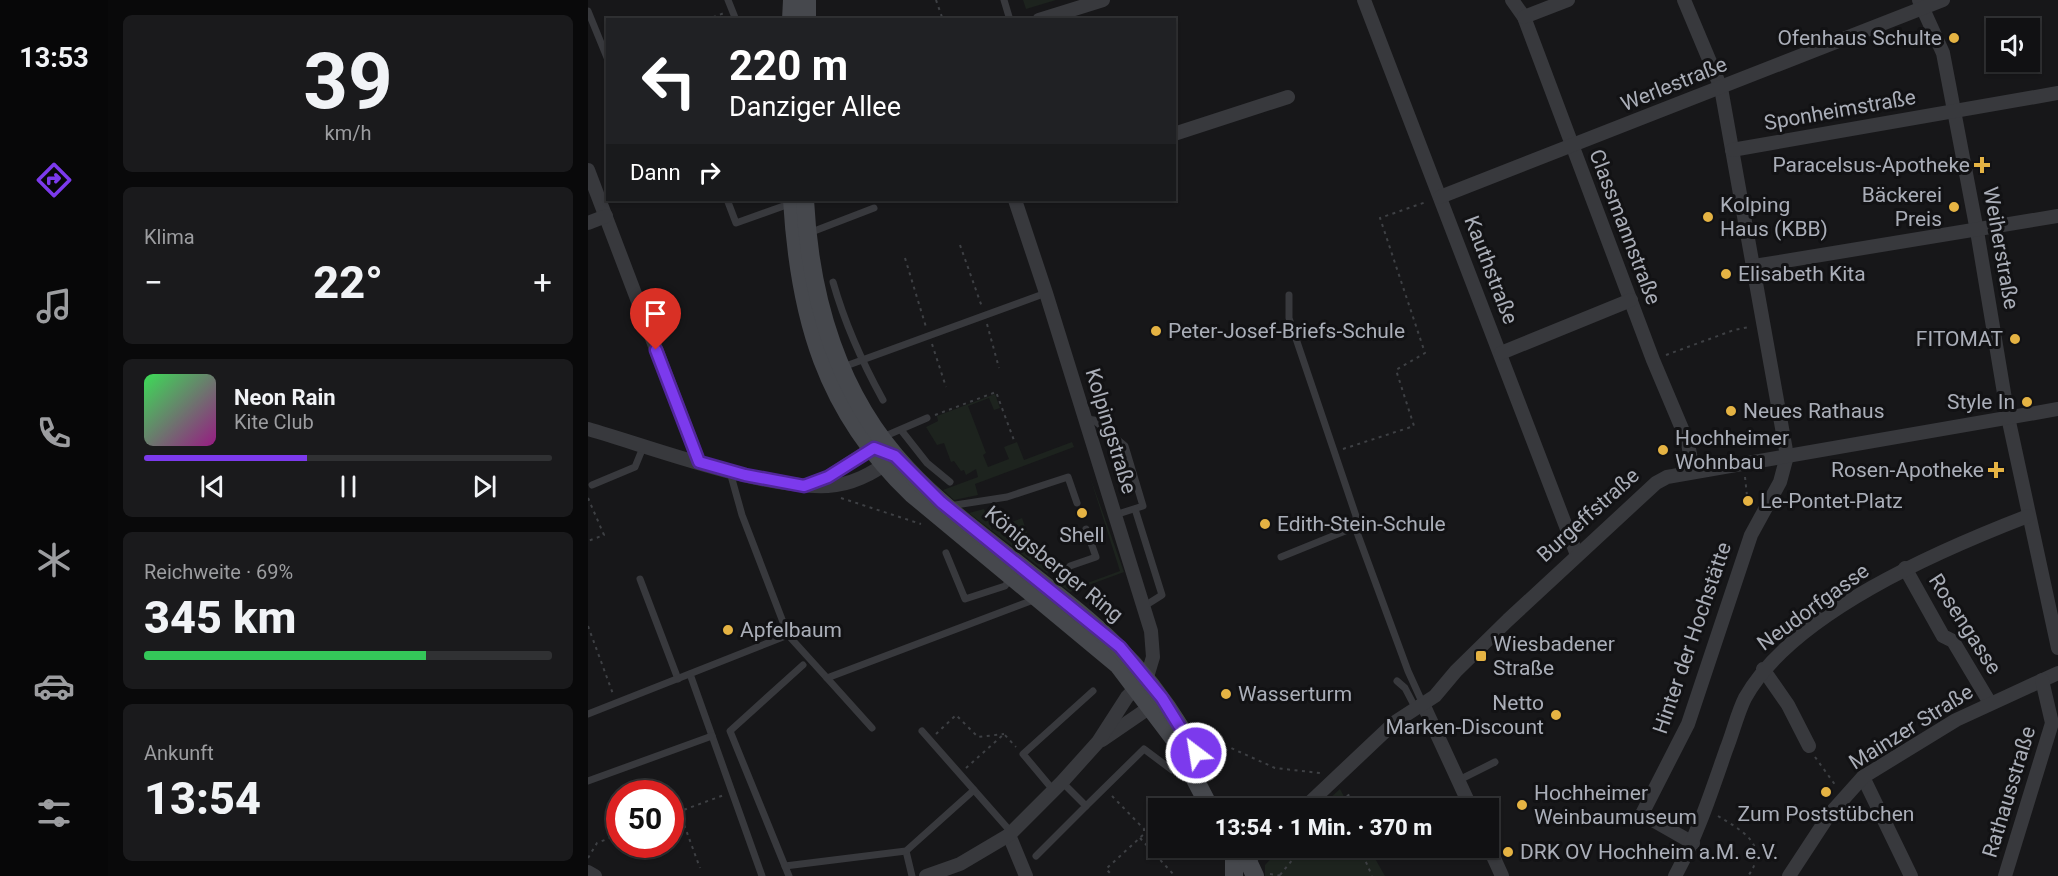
<!DOCTYPE html>
<html lang="de">
<head>
<meta charset="utf-8">
<style>
  body { margin:0; font-family:Roboto,sans-serif; background:#1a1a1c; color:#f1f3f6; height:100vh; display:flex; flex-direction:column; font-size:22px; white-space:nowrap }
  * { box-sizing:border-box; margin:0 }
  p { font-size:20px; color:#9c9da0 }
  .icon { flex:none; width:33px; height:33px; fill:none; stroke:currentColor; stroke-width:2; stroke-linecap:round; stroke-linejoin:round }
  .map { position:relative; flex:1; overflow:hidden }
  .side { display:flex; flex-direction:column; gap:15px; padding:15px; background:#09090a; width:480px }
  .side>* { flex:none }
  .top-card { position:absolute; left:18px; top:18px; width:570px; height:183px; border-radius:0px; box-shadow:0 2px 4px #0004,0 0 0 2px #303133; background:#202124; color:#fff; overflow:hidden }
  .tools { position:absolute; left:1398px; top:18px; display:grid; gap:12px }
  .tools a { display:grid; place-items:center; width:54px; height:54px; border-radius:0px; background:#111113; box-shadow:0 2px 4px #0004,0 0 0 2px #303133; font-size:30px }
  .speed { position:absolute; left:18px; top:780px; display:flex; gap:12px; font-size:30px; font-weight:700; text-align:center }
  .speed>* { display:grid; place-content:center; width:78px; height:78px; border-radius:50%; background:#111113; box-shadow:0 2px 4px #0004,0 0 0 2px #303133; line-height:1 }
  .speed .limit { border:9px solid #d22; background:#fff; color:#111 }
  .pin { position:absolute; display:grid; place-items:center; width:51px; height:51px; color:#fff; margin:-62px -26px; border-radius:50% 50% 50% 0; rotate:-45deg; box-shadow:0 0 6px #0007 }
  .pin .icon { rotate:45deg }
  .me { position:absolute; width:66px; margin:-33px; rotate:329deg; stroke-linejoin:round; filter:drop-shadow(0 0 4px #0008) }
  .turn { display:flex; align-items:center; gap:21px; height:126px; padding:0 24px; font-size:27px }
  .turn .icon { width:78px; height:78px; stroke-width:2.5 }
  .turn b { display:block; font-size:42px; line-height:51px }
  .then { display:flex; align-items:center; height:57px; padding:0 24px; background:#0003; gap:12px; font-size:22px }
  .big { font-size:45px; font-weight:800; line-height:1.1 }
  .side .widget { flex:1; display:flex; flex-direction:column; justify-content:center; gap:9px; min-width:0; padding:0 21px; border-radius:9px; background:#1a1a1c }
  .side .dial { align-items:center; gap:0 }
  .dial b { font-size:78px; line-height:1 }
  .song { display:flex; align-items:center; gap:18px }
  .cover { width:72px; height:72px; border-radius:9px; background:linear-gradient(135deg,hsl(130 70% 55%),hsl(310 70% 35%)) }
  .played { height:6px; border-radius:3px; background:linear-gradient(90deg,#7c3aed 40%,#303133 40%) }
  .keys { display:flex; justify-content:space-around; direction:ltr }
  .heat { display:flex; justify-content:space-between; align-items:center; font-size:33px; direction:ltr }
  .charge { height:9px; border-radius:4px; background:linear-gradient(90deg,#34c759 69%,#303133 0) }
  .trip { position:absolute; left:560px; top:798px; width:351px; height:60px; border-radius:0px; background:#111113; box-shadow:0 2px 4px #0004,0 0 0 2px #303133; font-weight:800; line-height:60px; text-align:center }
  main { display:flex; flex:1; min-height:0 }
  .tabs { display:flex; flex-direction:column; width:108px; justify-content:space-around; align-items:center; background:#070708; color:#9c9da0 }
  .tabs .icon { width:42px; height:42px }
  .tabs .active { color:#7c3aed }
  .tabs b { font-size:27px; color:#f1f3f6 }
  .map>svg:first-child { display:block }
  .green { fill:#1d231e }
  .lines { fill:none; stroke-linecap:round; stroke-linejoin:round }
  .path { stroke:#3e4044; stroke-width:2; stroke-dasharray:3 4.5; stroke-linecap:butt }
  .service { stroke:#38393d; stroke-width:7 }
  .minor { stroke:#38393d; stroke-width:14 }
  .secondary { stroke:#46484d; stroke-width:18 }
  .route-casing { stroke:#51269a; stroke-width:15 }
  .route { stroke:#7c3aed; stroke-width:10 }
  .poi-dot { fill:#e5b343; stroke:#121214; stroke-width:2 }
  .labels { text-anchor:middle; dominant-baseline:central; stroke-width:6; stroke-linejoin:round; paint-order:stroke }
  .poi-label { font-size:21px; fill:#aaaeb8; stroke:#121214; text-anchor:start }
  .street-label { font-size:21px; fill:#aaaeb8; stroke:#121214 }
</style>
</head>
<body>
<main>
<nav class="tabs">
<b>13:53</b>
<svg class="icon active" aria-label="directions" viewBox="0 0 24 24"><path d="M12 3l9 9-9 9-9-9zM9 14v-3h6M13 9l2 2-2 2"/></svg>
<svg class="icon" aria-label="music" viewBox="0 0 24 24"><path d="M9 18V5l10-2v13"/><circle cx="6" cy="18" r="3"/><circle cx="16" cy="16" r="3"/></svg>
<svg class="icon" aria-label="phone" viewBox="0 0 24 24"><path d="M5 4h4l2 5-3 2q2 4 5 5l2-3 5 2v4C11 20 4 13 5 4z"/></svg>
<svg class="icon" aria-label="climate" viewBox="0 0 24 24"><path d="M12 3v18M4 7l16 10M4 17L20 7"/></svg>
<svg class="icon" aria-label="car" viewBox="0 0 24 24"><path d="M5 17H2v-5l4-1 3-4h7l3 4 3 1v5h-3M9 17h6M6 11h13"/><circle cx="7" cy="17" r="2"/><circle cx="17" cy="17" r="2"/></svg>
<svg class="icon" aria-label="filters" viewBox="0 0 24 24"><path d="M4 7h16M4 17h16"/><circle cx="9" cy="7" r="2"/><circle cx="15" cy="17" r="2"/></svg>
</nav>
<section class="side">
<div class="widget dial"><b>39</b><p>km/h</p></div>
<div class="widget"><p>Klima</p>
<div class="heat"><a>−</a><b class="big">22°</b><a>+</a></div>
</div>
<div class="widget">
<div class="song"><i class="cover"></i><div><b>Neon Rain</b><p>Kite Club</p></div></div>
<div class="played"></div>
<div class="keys"><svg class="icon" aria-label="previous" viewBox="0 0 24 24"><path d="M18 5L8 12l10 7zM5 5v14"/></svg><svg class="icon" aria-label="pause" viewBox="0 0 24 24"><path d="M8 5v14M16 5v14"/></svg><svg class="icon" aria-label="next" viewBox="0 0 24 24"><path d="M6 5l10 7-10 7zM19 5v14"/></svg></div>
</div>
<div class="widget"><p>Reichweite · 69%</p><b class="big">345 km</b><div class="charge"></div></div>
<div class="widget"><p>Ankunft</p><b class="big">13:54</b></div>
</section>
<div class="map">
<svg width="1470" height="876" viewBox="0 0 1470 876">
  <rect width="100%" height="100%" fill="#171719"/>
  <g class="green">
    <polygon points="435,0 468,0 438,9"/>
    <polygon points="407,394 412,408 406,410 401,398 380,406 398,453 395,455 400,467 421,459 416,447 429,442 436,460 484,442 486,447 387,484 390,495 366,500 355,490 390,477 388,469 378,475 376,470 373,471 366,461 363,462 356,443 349,445 338,427 350,421 349,416"/>
    <polygon points="502,477 536,572 482,592 474,586 480,579 483,589 532,571"/>
    <polygon points="396,509 404,530 434,518 445,550 459,567 460,574 381,513"/>
    <polygon points="752,789 762,808 731,808"/>
    <polygon points="693,848 781,848 797,876 677,876 677,865"/>
  </g>
  <g class="lines">
    <g class="path">
      <polyline points="348,0 355,20"/>
      <polyline points="118,20 136,13"/>
      <polyline points="372,245 394,307"/>
      <polyline points="317,258 338,327"/>
      <polyline points="399,324 411,368"/>
      <polyline points="344,344 358,387"/>
      <polyline points="1078,355 1146,330 1161,327"/>
      <polyline points="347,415 408,392 427,443"/>
      <polyline points="755,449 826,426 808,370 837,353 792,218 838,202"/>
      <polyline points="1157,477 1159,496 1169,499"/>
      <polyline points="0,498 16,535 0,541"/>
      <polyline points="253,498 333,524"/>
      <polyline points="0,626 25,694"/>
      <polyline points="348,734 368,715 390,737 416,734"/>
      <polyline points="1227,757 1248,786"/>
      <polyline points="616,760 643,748 687,768 732,773"/>
      <polyline points="378,768 416,734 428,747"/>
      <polyline points="524,796 556,829 556,834 518,869 525,876"/>
      <polyline points="753,801 762,794"/>
      <polyline points="747,808 753,801 756,808"/>
      <polyline points="91,811 112,868"/>
      <polyline points="82,815 136,795"/>
      <path d="M1130 816C1153 830 1183 845 1160 876"/>
      <polyline points="552,838 587,876"/>
      <polyline points="622,848 625,854"/>
      <polyline points="772,848 784,876"/>
      <polyline points="0,858 9,843 32,834"/>
      <polyline points="682,874 695,876"/>
      <polyline points="692,875 714,848"/>
    </g>
    <g class="service">
      <polyline points="140,0 148,20"/>
      <polyline points="416,0 422,20"/>
      <polyline points="0,11 20,60"/>
      <polyline points="140,202 148,223 204,203"/>
      <polyline points="221,233 286,208"/>
      <path d="M245 282C257 324 274 362 295 400"/>
      <polyline points="701,295 701,318 768,516 767,527 820,671 835,704"/>
      <polyline points="255,367 458,293"/>
      <polyline points="498,419 506,420 537,446 555,506 527,515"/>
      <polyline points="313,430 339,463 362,482"/>
      <polyline points="295,437 339,418"/>
      <polyline points="142,472 154,515 200,635 239,678 448,599"/>
      <polyline points="4,485 47,467 56,445"/>
      <polyline points="361,506 419,497 480,477 489,503"/>
      <polyline points="547,509 574,595 555,607"/>
      <polyline points="358,553 377,599 417,586 423,578"/>
      <polyline points="693,557 767,527"/>
      <polyline points="52,579 90,679"/>
      <polyline points="465,589 482,566 508,557 498,529"/>
      <polyline points="102,674 174,876"/>
      <polyline points="239,678 284,728"/>
      <polyline points="809,681 817,688 828,709"/>
      <polyline points="0,714 200,635"/>
      <polyline points="334,731 423,832"/>
      <polyline points="871,780 907,762"/>
      <polyline points="0,781 124,736"/>
      <polyline points="466,791 435,754 505,691"/>
      <polyline points="498,806 556,749 584,770"/>
      <polyline points="318,851 324,876"/>
      <polyline points="448,856 498,806 474,782"/>
      <polyline points="197,866 318,851 386,790"/>
      <polyline points="201,876 142,731 215,665"/>
    </g>
    <g class="minor">
      <polyline points="776,0 989,555"/>
      <polyline points="924,0 936,17 1065,360 1100,443 1105,471"/>
      <polyline points="1096,0 1133,88 1199,456 1192,482 1163,535 1100,724 1054,814 1105,843"/>
      <polyline points="1331,0 1355,53 1389,231 1420,417 1470,648"/>
      <polyline points="936,17 980,0"/>
      <polyline points="451,20 515,0"/>
      <polyline points="586,134 700,97"/>
      <polyline points="1144,150 1470,93"/>
      <polyline points="0,170 111,462"/>
      <polyline points="852,197 1355,0"/>
      <polyline points="0,223 18,216"/>
      <polyline points="1166,266 1470,216"/>
      <polyline points="913,353 1043,300"/>
      <path d="M0 429C66 448 173 489 240 486 262 485 285 474 302 460"/>
      <polyline points="216,486 240,477 283,449 293,448"/>
      <polyline points="1317,568 1355,636 1365,641 1402,703"/>
      <polyline points="1175,669 1200,705 1221,746"/>
      <polyline points="835,704 883,808"/>
      <polyline points="514,740 568,703"/>
      <polyline points="1275,777 1323,876"/>
      <polyline points="716,808 807,722 847,696 868,671 920,620 1068,483 1079,477 1470,409"/>
      <polyline points="421,835 438,876"/>
      <polyline points="900,845 914,876"/>
      <polyline points="651,861 660,860 673,848"/>
      <polyline points="0,872 7,876"/>
      <polyline points="338,876 372,864 421,835 474,782 510,742 539,697 559,677 565,657 563,631 458,293 427,200"/>
      <path d="M1087 876C1109 836 1123 793 1138 750 1145 733 1149 714 1157 698 1204 613 1352 550 1440 516"/>
      <polyline points="1201,876 1241,815 1275,777 1368,720 1470,673"/>
      <polyline points="1417,876 1464,723 1454,680"/>
    </g>
    <g class="secondary">
      <polyline points="203,20 204,0"/>
      <polyline points="219,20 219,0"/>
      <path d="M204 200C211 317 237 411 324 494L530 665 586 739 622 808"/>
      <path d="M217 200C222 298 250 396 319 469 355 508 399 539 440 572 505 623 550 657 594 730"/>
      <polyline points="641,848 646,857 646,876"/>
      <polyline points="654,848 667,876"/>
    </g>
  </g>
  <g class="lines">
    <g class="route-casing">
      <polyline id="route" points="68,350 111,462 157,475 216,486 240,477 286,448 307,456 353,502 532,647 574,698 608,753"/>
    </g>
    <use href="#route" class="route"/>
  </g>
  <g class="poi-dot">
    <circle cx="1366" cy="38" r="6"/>
    <path d="M1391 156h6v6h6v6h-6v6h-6v-6h-6v-6h6z"/>
    <circle cx="1366" cy="207" r="6"/>
    <circle cx="1120" cy="217" r="6"/>
    <circle cx="1138" cy="274" r="6"/>
    <circle cx="568" cy="331" r="6"/>
    <circle cx="1427" cy="339" r="6"/>
    <circle cx="1439" cy="402" r="6"/>
    <circle cx="1143" cy="411" r="6"/>
    <circle cx="1075" cy="450" r="6"/>
    <path d="M1405 461h6v6h6v6h-6v6h-6v-6h-6v-6h6z"/>
    <circle cx="1160" cy="501" r="6"/>
    <circle cx="494" cy="513" r="6"/>
    <circle cx="677" cy="524" r="6"/>
    <circle cx="140" cy="630" r="6"/>
    <rect x="887" y="650" width="12" height="12" rx="3"/>
    <circle cx="638" cy="694" r="6"/>
    <circle cx="968" cy="715" r="6"/>
    <circle cx="1238" cy="792" r="6"/>
    <circle cx="934" cy="805" r="6"/>
    <circle cx="920" cy="852" r="6"/>
  </g>
  <g class="labels">
    <g class="poi-label">
      <text x="1354" y="38" text-anchor="end">Ofenhaus Schulte</text>
      <text x="1382" y="165" text-anchor="end">Paracelsus-Apotheke</text>
      <text x="1354" y="195" text-anchor="end">Bäckerei<tspan x="1354" dy="24">Preis</tspan></text>
      <text x="1132" y="205">Kolping<tspan x="1132" dy="24">Haus (KBB)</tspan></text>
      <text x="1150" y="274">Elisabeth Kita</text>
      <text x="580" y="331">Peter-Josef-Briefs-Schule</text>
      <text x="1415" y="339" text-anchor="end">FITOMAT</text>
      <text x="1427" y="402" text-anchor="end">Style In</text>
      <text x="1155" y="411">Neues Rathaus</text>
      <text x="1087" y="438">Hochheimer<tspan x="1087" dy="24">Wohnbau</tspan></text>
      <text x="1396" y="470" text-anchor="end">Rosen-Apotheke</text>
      <text x="1172" y="501">Le-Pontet-Platz</text>
      <text x="689" y="524">Edith-Stein-Schule</text>
      <text x="494" y="535" text-anchor="middle">Shell</text>
      <text x="152" y="630">Apfelbaum</text>
      <text x="905" y="644">Wiesbadener<tspan x="905" dy="24">Straße</tspan></text>
      <text x="650" y="694">Wasserturm</text>
      <text x="956" y="703" text-anchor="end">Netto<tspan x="956" dy="24">Marken-Discount</tspan></text>
      <text x="946" y="793">Hochheimer<tspan x="946" dy="24">Weinbaumuseum</tspan></text>
      <text x="1238" y="814" text-anchor="middle">Zum Poststübchen</text>
      <text x="932" y="852">DRK OV Hochheim a.M. e.V.</text>
    </g>
    <g class="street-label">
      <text transform="translate(1086 84) rotate(-22)">Werlestraße</text>
      <text transform="translate(1252 110) rotate(-10)">Sponheimstraße</text>
      <text transform="translate(1037 227) rotate(69)">Classmannstraße</text>
      <text transform="translate(1413 248) rotate(80)">Weiherstraße</text>
      <text transform="translate(903 270) rotate(69)">Kauthstraße</text>
      <text transform="translate(523 431) rotate(73)">Kolpingstraße</text>
      <text transform="translate(1000 515) rotate(-42)">Burgeffstraße</text>
      <text transform="translate(466 564) rotate(39)">Königsberger Ring</text>
      <text transform="translate(1225 607) rotate(-36)">Neudorfgasse</text>
      <text transform="translate(1377 624) rotate(57)">Rosengasse</text>
      <text transform="translate(1104 638) rotate(-71)">Hinter der Hochstätte</text>
      <text transform="translate(1323 727) rotate(-32)">Mainzer Straße</text>
      <text transform="translate(1421 792) rotate(-73)">Rathausstraße</text>
    </g>
  </g>
</svg>
<div class="tools">
<a><svg class="icon" aria-label="sound" viewBox="0 0 24 24"><path d="M4 9h4l5-4v14l-5-4H4zM17 9q2 3 0 6"/></svg></a>
</div>
<div class="speed"><div class="limit">50</div></div>
<div class="pin" style="left:68px;top:350px;background:#d93025"><svg class="icon" aria-label="arrive" viewBox="0 0 24 24"><path d="M6 21V4h12l-3 4 3 4H6"/></svg></div>
<svg class="me" style="left:608px;top:753px" viewBox="-20 -20 40 40"><circle r="17" fill="#7c3aed" stroke="#fff" stroke-width="3"/><path d="M0-11L8 9 0 5-8 9z" fill="#fff"/></svg>
<div class="trip">13:54 · 1 Min. · 370 m</div>
<div class="top-card">
<div class="turn"><svg class="icon" aria-label="left" viewBox="0 0 24 24"><path d="M17 20v-9H6M10 6l-5 5 5 5"/></svg><div><b>220 m</b>Danziger Allee</div></div>
<div class="then">Dann<svg class="icon" aria-label="right" viewBox="0 0 24 24"><path d="M7 20v-9h11M14 6l5 5-5 5"/></svg></div>
</div>
</div>
</main>
</body>
</html>
